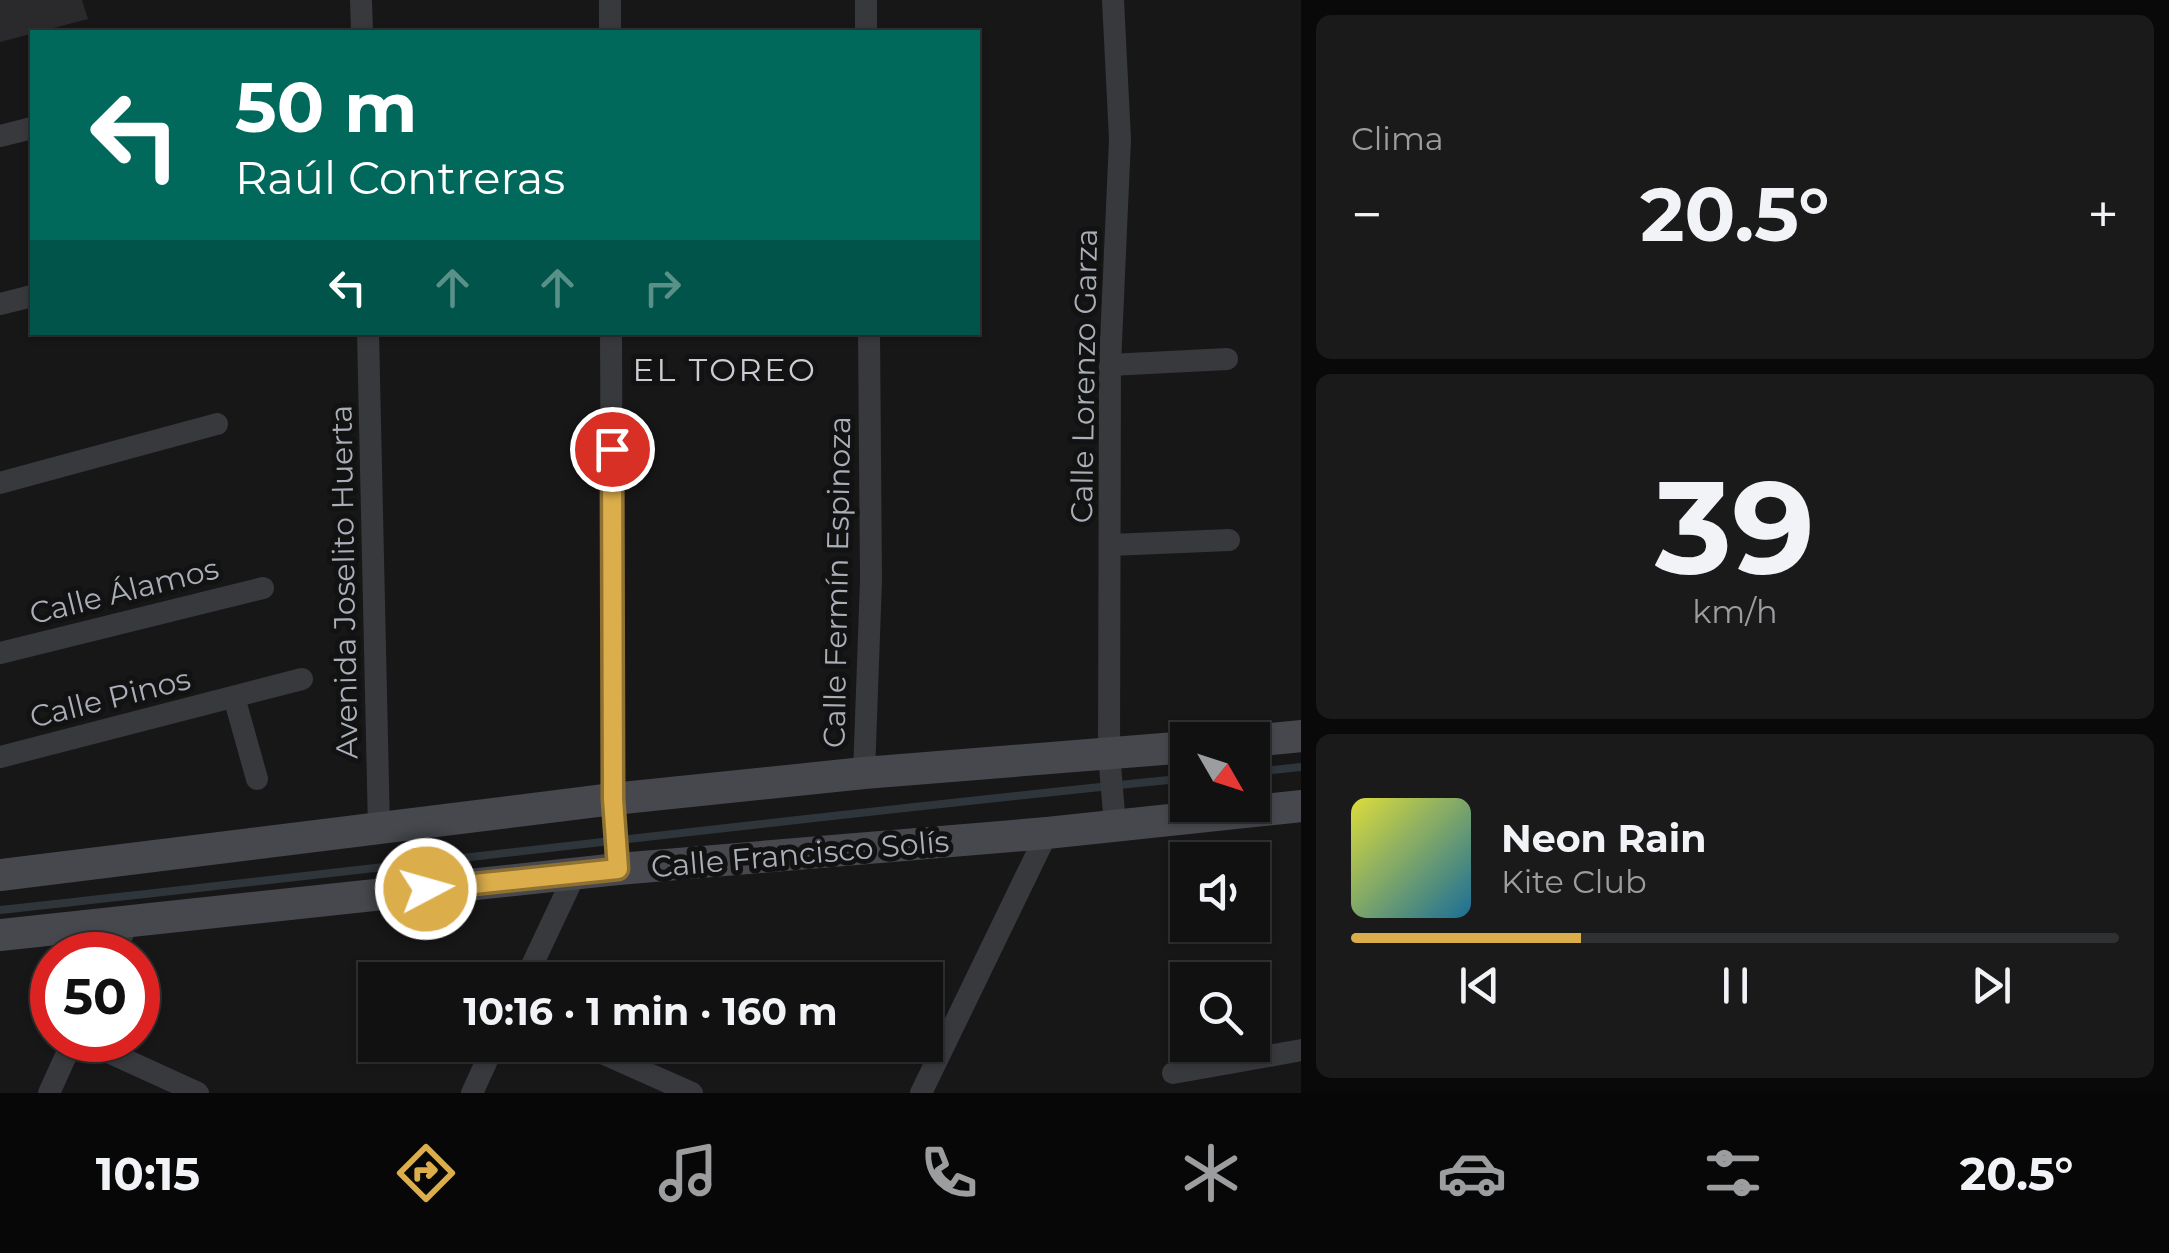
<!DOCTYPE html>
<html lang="es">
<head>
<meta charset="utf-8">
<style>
  body { margin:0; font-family:Montserrat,sans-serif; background:#1a1a1b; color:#f1f3f6; height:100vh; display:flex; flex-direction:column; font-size:38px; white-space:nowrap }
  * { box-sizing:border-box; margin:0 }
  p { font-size:32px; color:#9c9d9f }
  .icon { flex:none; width:55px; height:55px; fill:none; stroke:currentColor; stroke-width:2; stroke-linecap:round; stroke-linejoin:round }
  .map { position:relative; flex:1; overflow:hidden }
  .drawer { display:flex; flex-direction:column; gap:15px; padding:15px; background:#09090a; width:868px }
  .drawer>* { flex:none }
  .hud { position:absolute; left:30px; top:30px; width:950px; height:305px; border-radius:0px; box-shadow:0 2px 8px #0004,0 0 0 2px #303132; background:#00695c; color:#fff; overflow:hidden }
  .needle { width:65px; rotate:129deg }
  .controls { position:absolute; left:1170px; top:722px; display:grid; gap:20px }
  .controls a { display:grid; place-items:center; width:100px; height:100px; border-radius:0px; background:#111112; box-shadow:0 2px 8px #0004,0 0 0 2px #303132; font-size:50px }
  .speed { position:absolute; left:30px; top:932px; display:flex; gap:20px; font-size:50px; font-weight:700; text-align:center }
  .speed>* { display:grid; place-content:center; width:130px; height:130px; border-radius:50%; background:#111112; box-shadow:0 2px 8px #0004,0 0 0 2px #303132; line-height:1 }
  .speed .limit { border:15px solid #d22; background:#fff; color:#111 }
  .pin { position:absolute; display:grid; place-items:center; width:85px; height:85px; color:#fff; margin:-42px; border:5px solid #fff; border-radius:50%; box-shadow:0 2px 10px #0007 }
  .me { position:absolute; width:110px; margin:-55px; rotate:84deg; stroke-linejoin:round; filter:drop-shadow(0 0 8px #0008) }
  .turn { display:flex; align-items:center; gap:35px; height:210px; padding:0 40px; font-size:45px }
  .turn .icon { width:130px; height:130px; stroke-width:2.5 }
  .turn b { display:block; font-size:70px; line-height:85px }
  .lanes { display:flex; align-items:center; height:95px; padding:0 40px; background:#0003; justify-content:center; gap:50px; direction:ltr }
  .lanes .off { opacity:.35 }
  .big { font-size:75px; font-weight:700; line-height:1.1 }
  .drawer .card { flex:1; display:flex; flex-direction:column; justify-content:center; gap:15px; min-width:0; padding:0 35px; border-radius:15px; background:#1a1a1b }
  .drawer .dial { align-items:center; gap:0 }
  .dial b { font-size:130px; line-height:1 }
  .song { display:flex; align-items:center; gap:30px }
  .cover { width:120px; height:120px; border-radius:15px; background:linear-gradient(135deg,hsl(60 70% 55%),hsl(200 70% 35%)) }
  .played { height:10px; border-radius:5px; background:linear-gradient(90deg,#dcae4b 30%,#303132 30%) }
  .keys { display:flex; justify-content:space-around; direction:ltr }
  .heat { display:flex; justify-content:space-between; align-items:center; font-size:55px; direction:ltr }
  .trip { position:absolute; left:358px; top:962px; width:585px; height:100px; border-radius:0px; background:#111112; box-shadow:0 2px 8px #0004,0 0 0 2px #303132; font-weight:700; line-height:100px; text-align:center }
  .tabs { display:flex; height:160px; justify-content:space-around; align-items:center; background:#070707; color:#9c9d9f }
  .tabs .icon { width:70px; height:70px }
  .tabs .current { color:#dcae4b }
  .tabs b { font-size:45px; color:#f1f3f6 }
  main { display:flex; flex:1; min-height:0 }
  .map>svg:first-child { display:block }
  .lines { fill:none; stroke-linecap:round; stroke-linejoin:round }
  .stream { stroke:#2e353b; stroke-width:8 }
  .building { fill:#2a2a2c }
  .street { stroke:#38393d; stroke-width:22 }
  .secondary { stroke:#46484d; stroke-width:32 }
  .route-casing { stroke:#8f7131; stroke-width:25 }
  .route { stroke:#dcae4b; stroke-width:18 }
  .labels { text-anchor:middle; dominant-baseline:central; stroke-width:10; stroke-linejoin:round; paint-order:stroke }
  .street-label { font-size:30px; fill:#aaaeb7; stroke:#121213 }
  .neighbourhood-label { font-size:32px; letter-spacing:2.5px; fill:#cbcdd3; stroke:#121213 }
</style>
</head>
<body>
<main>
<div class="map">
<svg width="1302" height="1093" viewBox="0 0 1302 1093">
  <rect width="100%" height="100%" fill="#171718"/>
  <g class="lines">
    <g class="stream">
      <polyline points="1252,772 1302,767"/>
      <path d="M0 910C396 867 791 818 1188 778"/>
    </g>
  </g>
  <polygon class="building" points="0,0 82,0 88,19 0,42"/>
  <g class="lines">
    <g class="street">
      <polyline points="361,0 362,32"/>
      <polyline points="866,0 866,32"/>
      <polyline points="1113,0 1120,139 1110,365 1109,754 1115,825"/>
      <polyline points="610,32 610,0"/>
      <polyline points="0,136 32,128"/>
      <polyline points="0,304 32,296"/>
      <polyline points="368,332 379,829"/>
      <polyline points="611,332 613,799 618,869"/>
      <polyline points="1110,365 1227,359"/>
      <polyline points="0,483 217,424"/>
      <polyline points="1111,545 1229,540"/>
      <polyline points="0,653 263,588"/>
      <polyline points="234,697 257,779"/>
      <polyline points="0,757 302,679"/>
      <polyline points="864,773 871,580 869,332"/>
      <polyline points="113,955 129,920"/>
      <polyline points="525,980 575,874"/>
      <polyline points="82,1040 198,1093"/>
      <polyline points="584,1045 692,1093"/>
      <polyline points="1173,1073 1302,1050"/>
      <polyline points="49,1093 73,1040"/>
      <polyline points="472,1093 494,1045"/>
      <polyline points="921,1093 1047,833"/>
    </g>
    <g class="secondary">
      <polyline points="1252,741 1302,736"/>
      <polyline points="0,875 613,799 864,773 1188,747"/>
      <polyline points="0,935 618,869 1047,833 1302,806"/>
    </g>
  </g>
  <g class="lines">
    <g class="route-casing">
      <polyline id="route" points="426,889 618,869 613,799 612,449"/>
    </g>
    <use href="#route" class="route"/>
  </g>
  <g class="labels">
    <g class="street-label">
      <text transform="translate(1084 376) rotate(-89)">Calle Lorenzo Garza</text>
      <text transform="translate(344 582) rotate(-91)">Avenida Joselito Huerta</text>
      <text transform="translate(837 582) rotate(-89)">Calle Fermín Espinoza</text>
      <text transform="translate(124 591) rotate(-14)">Calle Álamos</text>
      <text transform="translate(110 698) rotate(-14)">Calle Pinos</text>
      <text transform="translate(800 854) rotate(-5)">Calle Francisco Solís</text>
    </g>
    <g class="neighbourhood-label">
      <text x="725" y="369">EL TOREO</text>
    </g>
  </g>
</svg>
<div class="controls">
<a><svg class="needle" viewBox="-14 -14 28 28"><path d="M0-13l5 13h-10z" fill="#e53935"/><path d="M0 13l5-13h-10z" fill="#9c9d9f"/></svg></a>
<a><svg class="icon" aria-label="sound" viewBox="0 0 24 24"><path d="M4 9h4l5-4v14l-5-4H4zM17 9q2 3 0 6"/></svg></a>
<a><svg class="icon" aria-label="search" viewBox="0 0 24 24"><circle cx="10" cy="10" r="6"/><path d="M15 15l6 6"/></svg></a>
</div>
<div class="speed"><div class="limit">50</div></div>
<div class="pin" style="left:612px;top:449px;background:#d93025"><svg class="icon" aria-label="arrive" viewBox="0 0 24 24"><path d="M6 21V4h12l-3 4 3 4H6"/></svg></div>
<svg class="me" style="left:426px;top:889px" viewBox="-20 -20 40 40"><circle r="17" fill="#dcae4b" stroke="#fff" stroke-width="3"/><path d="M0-11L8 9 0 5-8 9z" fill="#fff"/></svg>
<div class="trip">10:16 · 1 min · 160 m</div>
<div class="hud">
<div class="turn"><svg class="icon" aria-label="left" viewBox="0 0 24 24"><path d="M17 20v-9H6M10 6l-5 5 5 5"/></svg><div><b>50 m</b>Raúl Contreras</div></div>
<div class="lanes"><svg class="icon" aria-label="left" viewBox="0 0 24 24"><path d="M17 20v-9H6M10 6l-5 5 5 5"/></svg><svg class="icon off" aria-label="ahead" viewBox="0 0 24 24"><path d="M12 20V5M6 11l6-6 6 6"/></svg><svg class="icon off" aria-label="ahead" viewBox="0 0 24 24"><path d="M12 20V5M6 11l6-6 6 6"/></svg><svg class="icon off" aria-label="right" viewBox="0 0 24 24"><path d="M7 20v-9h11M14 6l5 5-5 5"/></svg></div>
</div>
</div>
<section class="drawer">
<div class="card"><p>Clima</p>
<div class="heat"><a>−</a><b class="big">20.5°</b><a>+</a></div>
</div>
<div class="card dial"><b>39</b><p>km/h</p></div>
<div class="card">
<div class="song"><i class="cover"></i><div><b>Neon Rain</b><p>Kite Club</p></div></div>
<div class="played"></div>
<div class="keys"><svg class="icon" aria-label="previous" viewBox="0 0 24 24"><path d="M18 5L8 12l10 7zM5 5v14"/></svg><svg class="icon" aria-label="pause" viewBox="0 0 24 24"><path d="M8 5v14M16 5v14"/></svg><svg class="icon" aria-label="next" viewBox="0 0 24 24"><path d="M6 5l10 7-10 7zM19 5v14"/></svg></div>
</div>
</section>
</main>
<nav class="tabs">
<b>10:15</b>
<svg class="icon current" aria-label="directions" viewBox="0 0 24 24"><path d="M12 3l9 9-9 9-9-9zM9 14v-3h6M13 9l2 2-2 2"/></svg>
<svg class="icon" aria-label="music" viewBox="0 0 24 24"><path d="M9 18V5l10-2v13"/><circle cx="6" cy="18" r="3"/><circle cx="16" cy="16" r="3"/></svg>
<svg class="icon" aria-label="phone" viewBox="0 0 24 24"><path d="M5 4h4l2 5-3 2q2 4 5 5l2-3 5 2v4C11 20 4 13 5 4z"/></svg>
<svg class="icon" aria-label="climate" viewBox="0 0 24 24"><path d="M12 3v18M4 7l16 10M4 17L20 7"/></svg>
<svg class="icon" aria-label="car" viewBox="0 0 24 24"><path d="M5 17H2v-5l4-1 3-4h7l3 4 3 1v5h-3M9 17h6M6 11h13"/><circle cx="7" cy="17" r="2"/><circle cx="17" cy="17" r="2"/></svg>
<svg class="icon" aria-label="filters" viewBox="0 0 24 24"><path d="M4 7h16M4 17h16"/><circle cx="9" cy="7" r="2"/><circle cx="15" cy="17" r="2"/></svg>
<b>20.5°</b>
</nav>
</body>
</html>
